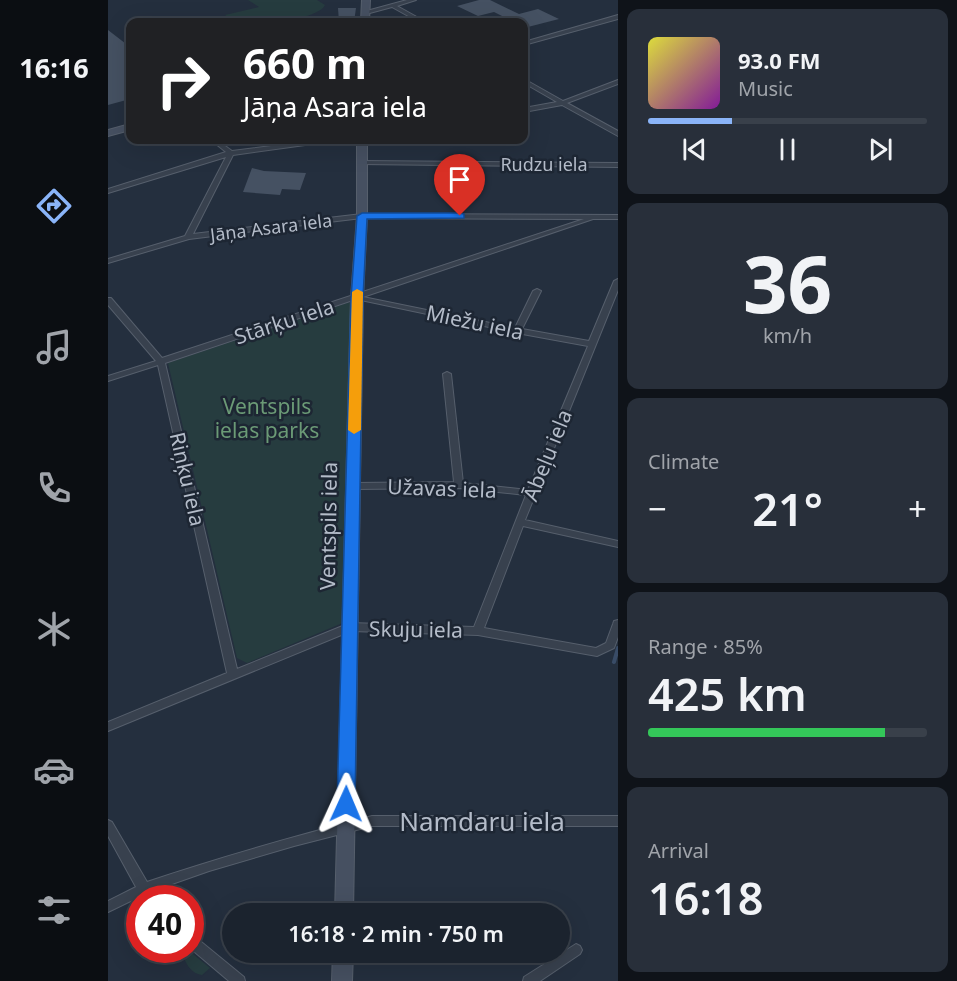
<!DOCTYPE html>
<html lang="en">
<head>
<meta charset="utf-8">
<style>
  body { margin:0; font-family:"Noto Sans",sans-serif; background:#282f3a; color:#f1f3f6; height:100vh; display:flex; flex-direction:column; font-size:22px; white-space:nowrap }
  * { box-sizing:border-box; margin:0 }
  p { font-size:20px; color:#a0a4aa }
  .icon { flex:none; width:33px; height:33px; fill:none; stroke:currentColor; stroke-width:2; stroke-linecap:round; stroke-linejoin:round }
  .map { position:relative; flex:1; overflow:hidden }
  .panel { display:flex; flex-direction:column; gap:9px; padding:9px; background:#0f1319; width:339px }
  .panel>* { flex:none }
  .banner { position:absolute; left:18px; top:18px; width:402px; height:126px; border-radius:12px; box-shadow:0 6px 24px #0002,0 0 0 2px #39404a; background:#202124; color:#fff; overflow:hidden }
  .speed { position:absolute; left:18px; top:885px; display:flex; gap:12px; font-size:30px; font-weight:700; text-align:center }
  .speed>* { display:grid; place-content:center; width:78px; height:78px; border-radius:50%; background:#1b232e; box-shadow:0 6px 24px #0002,0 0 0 2px #39404a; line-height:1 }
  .speed .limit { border:9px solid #d22; background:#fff; color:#111 }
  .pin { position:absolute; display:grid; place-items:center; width:51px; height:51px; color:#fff; margin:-62px -26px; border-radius:50% 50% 50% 0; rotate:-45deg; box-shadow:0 0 6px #0007 }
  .pin .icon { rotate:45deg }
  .me { position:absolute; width:66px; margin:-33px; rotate:1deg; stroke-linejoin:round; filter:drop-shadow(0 0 4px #0008) }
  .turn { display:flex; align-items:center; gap:21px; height:126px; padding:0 18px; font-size:27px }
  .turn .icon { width:78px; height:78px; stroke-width:2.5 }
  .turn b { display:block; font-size:42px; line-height:51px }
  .big { font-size:45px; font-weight:600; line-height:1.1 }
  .panel .tile { flex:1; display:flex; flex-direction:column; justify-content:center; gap:9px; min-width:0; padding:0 21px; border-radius:12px; background:#282f3a }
  .panel .dial { align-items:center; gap:0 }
  .dial b { font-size:78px; line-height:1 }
  .song { display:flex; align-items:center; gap:18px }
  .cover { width:72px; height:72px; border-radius:9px; background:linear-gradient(135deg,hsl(60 70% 55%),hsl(290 70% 35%)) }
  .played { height:6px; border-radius:3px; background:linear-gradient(90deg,#8ab4f8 30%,#39404a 30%) }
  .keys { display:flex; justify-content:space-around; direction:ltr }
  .heat { display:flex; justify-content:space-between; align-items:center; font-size:33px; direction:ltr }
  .charge { height:9px; border-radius:4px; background:linear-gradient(90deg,#34c759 85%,#39404a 0) }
  .trip { position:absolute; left:114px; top:903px; width:348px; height:60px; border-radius:30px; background:#1b232e; box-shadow:0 6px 24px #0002,0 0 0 2px #39404a; font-weight:600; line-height:60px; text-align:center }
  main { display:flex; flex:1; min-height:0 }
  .tab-bar { display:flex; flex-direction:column; width:108px; justify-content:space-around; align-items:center; background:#0b0e12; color:#a0a4aa }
  .tab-bar .icon { width:42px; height:42px }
  .tab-bar .current { color:#8ab4f8 }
  .tab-bar b { font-size:27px; color:#f1f3f6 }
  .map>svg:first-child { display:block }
  .green { fill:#263c3f }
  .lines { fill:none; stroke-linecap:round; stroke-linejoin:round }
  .stream { stroke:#394c67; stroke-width:4 }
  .building { fill:#455162 }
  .street-casing { stroke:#565f6c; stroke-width:2 }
  .secondary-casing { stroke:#565f6c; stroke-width:2 }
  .street { fill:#38414e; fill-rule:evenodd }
  .secondary { fill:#465061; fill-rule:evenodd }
  .route { fill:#1a73e8; stroke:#114b97; stroke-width:1.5 }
  .slow { fill:#f59e0b }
  .labels { text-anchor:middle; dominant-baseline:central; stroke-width:5; stroke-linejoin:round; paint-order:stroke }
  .far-street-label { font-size:18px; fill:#b4bcc9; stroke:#1d2633 }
  .street-label { font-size:21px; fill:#b4bcc9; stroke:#1d2633 }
  .park-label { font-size:21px; fill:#6b9a76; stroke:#1d2633 }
  .near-street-label { font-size:26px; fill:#b4bcc9; stroke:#1d2633 }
</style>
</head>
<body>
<main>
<nav class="tab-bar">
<b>16:16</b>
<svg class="icon current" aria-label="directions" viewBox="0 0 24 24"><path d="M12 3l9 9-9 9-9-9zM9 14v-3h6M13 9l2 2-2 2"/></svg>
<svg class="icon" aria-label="music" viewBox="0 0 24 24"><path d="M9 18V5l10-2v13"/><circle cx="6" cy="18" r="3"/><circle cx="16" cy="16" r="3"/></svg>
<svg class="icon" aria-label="phone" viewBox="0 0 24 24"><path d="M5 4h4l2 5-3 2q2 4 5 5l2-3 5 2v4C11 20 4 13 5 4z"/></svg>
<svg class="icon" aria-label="climate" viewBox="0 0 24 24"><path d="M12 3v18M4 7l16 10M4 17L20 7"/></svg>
<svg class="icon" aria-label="car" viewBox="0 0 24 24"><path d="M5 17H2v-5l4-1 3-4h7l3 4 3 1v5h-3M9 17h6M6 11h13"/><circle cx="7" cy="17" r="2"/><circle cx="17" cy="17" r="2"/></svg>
<svg class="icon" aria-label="filters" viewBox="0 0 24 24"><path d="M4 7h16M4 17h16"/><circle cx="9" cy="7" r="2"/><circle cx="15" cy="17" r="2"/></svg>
</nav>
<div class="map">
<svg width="510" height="981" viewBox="0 0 510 981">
  <rect width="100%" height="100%" fill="#242f3e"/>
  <g class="green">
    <path d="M140 0H209L217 5C210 20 147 27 129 22 125 22 120 17 117 15L151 7Z"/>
    <polygon points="239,303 243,303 237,622 139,663 129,658 60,363"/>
    <path d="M73 950H80L102 968 94 975C81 973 77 961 73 950Z"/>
  </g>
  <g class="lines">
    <polyline class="stream" points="506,662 510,648"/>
  </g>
  <g class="building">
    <polygon points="371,0 382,0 411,14 430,9 451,19 416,28 416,22 406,22 386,12 370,16 349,6"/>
    <polygon points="230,8 248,8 246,22 231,22"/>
    <polygon points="0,30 22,47 22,99 0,105"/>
    <polygon points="144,168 156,171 198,173 192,190 174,189 172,195 135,192"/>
  </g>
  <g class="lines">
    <g class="street-casing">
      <g id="street">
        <polygon points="299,0 308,0 289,6 316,21 316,22 311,22 284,7 258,14 255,12"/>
        <polygon points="510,15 510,19 416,45 416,42"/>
        <polygon points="416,79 455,101 510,80 510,84 459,103 510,131 510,136 454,105 416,112 416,108 449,102 416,83"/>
        <path d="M103 140H109L124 151 209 140H222L219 142 125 155 85 234 254 214 510 215V219H485L255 297 407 328 425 291 429 289 433 291 414 329 481 341 506 281 510 279V290L417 520 510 541V547L415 526 376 628 488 648 498 643 505 624 506 621 510 620V637L506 648 489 656 370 635 243 631 0 731V722L119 673 50 365 0 381V376L48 361 0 305V298H3L54 358 476 219 254 218 81 239 0 263V259L77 236 118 157 0 193V189L118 152ZM248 299 409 333 480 346 420 490 355 483 343 374 339 372 335 374 346 482 246 483 242 486 246 489 351 488 418 495 366 627 242 623 129 669 57 363Z"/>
        <polygon points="254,161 510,163 510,167 252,164 251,163"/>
        <path d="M264 816H510V826H264L186 846 101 871 44 891 47 898H35L33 896 0 912V901L28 887 0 836V820L4 822 39 882C113 857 188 836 264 816Z"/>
        <polygon points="82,934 86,936 136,977 137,981 121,981 82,948"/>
        <polygon points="468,944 472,946 474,950 472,954 432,981 415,981 416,977"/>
      </g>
    </g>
    <g class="secondary-casing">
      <g id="secondary">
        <polygon points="254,0 262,0 261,22 253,22"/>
        <polygon points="22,124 22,130 0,136 0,130"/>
        <polygon points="249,140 259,140 259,216 255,298 245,914 227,914 243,298 249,216"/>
        <polygon points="225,952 245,952 244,981 224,981"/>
      </g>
    </g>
    <use href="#street" class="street"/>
    <use href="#secondary" class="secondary"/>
  </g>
  <polygon class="route" points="352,213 356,214 356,218 259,219 255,298 247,804 244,809 238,812 232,809 229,804 243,298 249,216 254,213"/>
  <polygon class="slow" points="249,289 255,292 253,430 246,434 240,430 244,292"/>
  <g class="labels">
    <g class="far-street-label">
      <text x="436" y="164">Rudzu iela</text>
      <text transform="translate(163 227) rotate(-7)">Jāņa Asara iela</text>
    </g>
    <g class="street-label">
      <text transform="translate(176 321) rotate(-18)">Stārķu iela</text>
      <text transform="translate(367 322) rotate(12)">Miežu iela</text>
      <text transform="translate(439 455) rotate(-68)">Ābeļu iela</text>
      <text transform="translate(80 479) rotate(77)">Riņķu iela</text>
      <text transform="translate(334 488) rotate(2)">Užavas iela</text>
      <text transform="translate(220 526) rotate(-89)">Ventspils iela</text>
      <text transform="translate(308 629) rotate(1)">Skuju iela</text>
    </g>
    <g class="park-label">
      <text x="159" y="406">Ventspils<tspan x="159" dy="24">ielas parks</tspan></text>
    </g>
    <g class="near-street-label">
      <text x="374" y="821">Namdaru iela</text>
    </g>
  </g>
</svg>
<div class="speed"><div class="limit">40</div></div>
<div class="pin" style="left:352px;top:216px;background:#d93025"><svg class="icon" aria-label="arrive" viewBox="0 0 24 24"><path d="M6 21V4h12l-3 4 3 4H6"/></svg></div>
<svg class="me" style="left:238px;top:804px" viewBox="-20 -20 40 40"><path d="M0-17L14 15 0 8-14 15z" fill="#1a73e8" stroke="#fff" stroke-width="4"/></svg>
<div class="trip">16:18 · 2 min · 750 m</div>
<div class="banner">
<div class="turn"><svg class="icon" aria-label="right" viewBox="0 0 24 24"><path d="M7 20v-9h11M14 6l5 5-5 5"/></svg><div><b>660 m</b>Jāņa Asara iela</div></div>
</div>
</div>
<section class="panel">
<div class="tile">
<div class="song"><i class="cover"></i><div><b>93.0 FM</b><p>Music</p></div></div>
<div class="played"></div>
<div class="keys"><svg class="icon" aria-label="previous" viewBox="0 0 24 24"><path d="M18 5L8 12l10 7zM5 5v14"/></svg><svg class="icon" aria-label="pause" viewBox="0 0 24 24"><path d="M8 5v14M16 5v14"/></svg><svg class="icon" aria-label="next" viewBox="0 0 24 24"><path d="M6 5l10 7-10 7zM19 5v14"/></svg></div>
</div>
<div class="tile dial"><b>36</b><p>km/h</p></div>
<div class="tile"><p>Climate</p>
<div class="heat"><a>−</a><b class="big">21°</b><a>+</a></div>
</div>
<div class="tile"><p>Range · 85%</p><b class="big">425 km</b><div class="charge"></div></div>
<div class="tile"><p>Arrival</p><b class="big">16:18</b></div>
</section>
</main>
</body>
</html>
